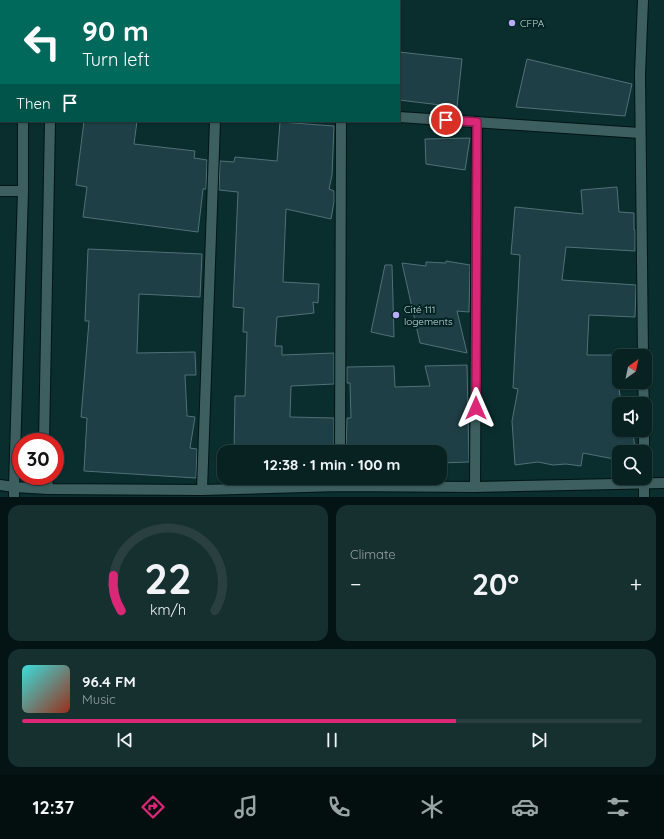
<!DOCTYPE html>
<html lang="en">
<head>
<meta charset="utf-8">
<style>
  body { margin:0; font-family:Quicksand,sans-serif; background:#162f2f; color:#f1f3f6; height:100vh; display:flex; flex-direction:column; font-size:15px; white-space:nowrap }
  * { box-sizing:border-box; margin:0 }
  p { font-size:13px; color:#98a4a5 }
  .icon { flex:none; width:22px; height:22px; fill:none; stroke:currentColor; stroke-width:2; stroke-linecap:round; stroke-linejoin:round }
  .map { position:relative; height:497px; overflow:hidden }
  .side { display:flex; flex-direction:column; gap:8px; padding:8px; background:#041313; flex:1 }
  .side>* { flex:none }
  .guide { position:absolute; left:0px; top:0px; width:400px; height:122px; box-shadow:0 1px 3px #0004,0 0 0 1px #293f40; background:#00695c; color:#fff; overflow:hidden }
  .needle { width:26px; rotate:33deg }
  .tools { position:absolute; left:612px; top:349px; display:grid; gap:8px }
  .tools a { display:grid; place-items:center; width:40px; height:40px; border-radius:8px; background:#082222; box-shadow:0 1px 3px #0004,0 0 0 1px #293f40; font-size:20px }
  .speed { position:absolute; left:12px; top:433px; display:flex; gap:8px; font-size:20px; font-weight:700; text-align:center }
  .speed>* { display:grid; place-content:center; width:52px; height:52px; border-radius:50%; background:#082222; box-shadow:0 1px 3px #0004,0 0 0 1px #293f40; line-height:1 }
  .speed .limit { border:6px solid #d22; background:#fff; color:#111 }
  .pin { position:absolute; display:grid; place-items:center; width:34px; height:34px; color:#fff; margin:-17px; border:2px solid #fff; border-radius:50%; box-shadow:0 1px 4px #0007 }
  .me { position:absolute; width:44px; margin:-22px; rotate:0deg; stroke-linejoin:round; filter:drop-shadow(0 0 3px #0008) }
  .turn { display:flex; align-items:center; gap:14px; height:84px; padding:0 16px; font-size:18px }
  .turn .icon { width:52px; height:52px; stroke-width:2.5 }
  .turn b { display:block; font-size:28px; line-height:34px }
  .then { display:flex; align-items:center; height:38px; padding:0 16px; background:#0003; gap:8px; font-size:15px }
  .big { font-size:30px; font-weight:700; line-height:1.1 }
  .side .card { flex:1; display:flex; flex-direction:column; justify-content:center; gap:6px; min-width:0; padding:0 14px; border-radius:12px; background:#162f2f }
  .side .dial { align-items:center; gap:0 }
  .dial svg { height:104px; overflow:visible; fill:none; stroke:#293f40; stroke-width:7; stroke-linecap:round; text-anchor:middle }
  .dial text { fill:#f1f3f6; stroke:none }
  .song { display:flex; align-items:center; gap:12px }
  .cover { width:48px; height:48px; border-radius:6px; background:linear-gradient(135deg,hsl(180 70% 55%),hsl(10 70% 35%)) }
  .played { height:4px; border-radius:2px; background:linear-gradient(90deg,#db2777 70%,#293f40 70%) }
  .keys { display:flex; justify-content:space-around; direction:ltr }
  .heat { display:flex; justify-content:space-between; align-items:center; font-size:22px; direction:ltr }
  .side .tiles { flex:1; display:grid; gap:8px; grid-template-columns:1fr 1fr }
  .card:last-child { grid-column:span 2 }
  .trip { position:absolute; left:217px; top:445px; width:230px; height:40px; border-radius:12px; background:#082222; box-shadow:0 1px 3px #0004,0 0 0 1px #293f40; font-weight:700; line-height:40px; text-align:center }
  .tabs { display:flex; height:64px; justify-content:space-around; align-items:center; background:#030e0e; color:#98a4a5 }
  .tabs .icon { width:28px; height:28px }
  .tabs .selected { color:#db2777 }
  .tabs b { font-size:18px; color:#f1f3f6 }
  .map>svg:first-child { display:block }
  .building { fill:#1f3f46; stroke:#507178 }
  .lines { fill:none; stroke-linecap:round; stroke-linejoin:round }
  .minor-casing { stroke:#001414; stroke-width:12 }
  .tertiary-casing { stroke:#001414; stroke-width:12 }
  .minor { stroke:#3d5f5f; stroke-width:10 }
  .tertiary { stroke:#3d5f5f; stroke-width:10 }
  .route-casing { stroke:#8e194d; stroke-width:10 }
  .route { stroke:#db2777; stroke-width:7 }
  .poi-dot { fill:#b9abf7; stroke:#002423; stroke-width:1.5 }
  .labels { text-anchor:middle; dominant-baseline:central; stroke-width:4; stroke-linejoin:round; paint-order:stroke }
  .poi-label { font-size:10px; fill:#c9dbdb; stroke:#002423; text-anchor:start }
</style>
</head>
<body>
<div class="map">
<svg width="664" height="497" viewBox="0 0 664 497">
  <rect width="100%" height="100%" fill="#0a2d2d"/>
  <g class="building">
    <polygon points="399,52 462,59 457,107 399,100"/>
    <polygon points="527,59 632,84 625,116 516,107"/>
    <polygon points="84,121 137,121 134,144 195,151 194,158 207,160 206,189 203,189 198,232 83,217 87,187 76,185"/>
    <polygon points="280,122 334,126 332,175 329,189 334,191 334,202 331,219 286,209 283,282 319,284 318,303 313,302 314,313 277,317 275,346 282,346 282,355 334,353 334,384 291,386 290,417 334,418 334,452 234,452 235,396 245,396 247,332 243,332 244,308 233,307 238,192 219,190 220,161 234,162 235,157 277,161"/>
    <polygon points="470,138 465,170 426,164 425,139"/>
    <polygon points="617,187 619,212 634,213 634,230 635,230 635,251 566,247 562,280 636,285 635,317 589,315 587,355 619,355 619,388 621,404 619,404 619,430 633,430 635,452 619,452 619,460 583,453 581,466 566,464 553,465 538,462 515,465 512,421 518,389 513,388 520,255 511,254 515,207 583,214 581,190"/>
    <polygon points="88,249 202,254 200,297 139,294 137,353 195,352 196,375 185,375 187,416 195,417 190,448 197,449 196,478 84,471 87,418 81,417 89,321 85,321"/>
    <polygon points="446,261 470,265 469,312 457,311 467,353 420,343 402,263 426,266 426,262 446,263"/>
    <polygon points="385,265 392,265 394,337 371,332"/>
    <polygon points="467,365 469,462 440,463 440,452 346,452 347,418 351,418 350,383 347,383 347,367 394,366 395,387 430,386 425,366"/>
  </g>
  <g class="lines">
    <g class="minor-casing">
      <g id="minor">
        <polyline points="643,0 640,74 643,356"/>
        <polyline points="399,117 640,133"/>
        <polyline points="0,191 23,191"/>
        <polyline points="643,382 644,404"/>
        <polyline points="644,430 644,452"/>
        <polyline points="340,452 341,121"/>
        <polyline points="0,485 14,487 14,497"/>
        <polyline points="475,487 477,122"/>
        <polyline points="202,490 215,121"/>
        <polyline points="644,497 644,478"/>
      </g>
    </g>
    <g class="tertiary-casing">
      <g id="tertiary">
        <polyline points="32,1 32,0"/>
        <polyline points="59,1 59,0"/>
        <polyline points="23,121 23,191 14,487 48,489 202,490 340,486 475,487 664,483"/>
        <polyline points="44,442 50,121"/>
        <polyline points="47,476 48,489"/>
      </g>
    </g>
    <use href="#minor" class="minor"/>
    <use href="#tertiary" class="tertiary"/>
  </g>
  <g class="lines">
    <g class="route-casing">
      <polyline id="route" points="446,120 477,122 476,408"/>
    </g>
    <use href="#route" class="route"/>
  </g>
  <g class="poi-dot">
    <circle cx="512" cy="23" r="4"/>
    <circle cx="396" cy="315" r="4"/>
  </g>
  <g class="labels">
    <g class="poi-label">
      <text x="520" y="23">CFPA</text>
      <text x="404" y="309">Cité 111<tspan x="404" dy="12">logements</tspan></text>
    </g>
  </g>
</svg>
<div class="tools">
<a><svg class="needle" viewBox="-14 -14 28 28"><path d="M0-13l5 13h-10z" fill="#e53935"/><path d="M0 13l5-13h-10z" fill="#98a4a5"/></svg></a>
<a><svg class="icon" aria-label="sound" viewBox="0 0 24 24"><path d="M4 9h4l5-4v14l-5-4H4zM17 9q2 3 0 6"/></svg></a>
<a><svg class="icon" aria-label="search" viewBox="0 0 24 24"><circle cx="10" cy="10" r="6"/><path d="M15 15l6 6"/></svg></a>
</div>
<div class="speed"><div class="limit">30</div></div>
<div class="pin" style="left:446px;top:120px;background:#d93025"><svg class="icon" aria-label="arrive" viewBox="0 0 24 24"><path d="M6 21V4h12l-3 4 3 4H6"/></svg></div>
<svg class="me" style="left:476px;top:408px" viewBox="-20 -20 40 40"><path d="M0-17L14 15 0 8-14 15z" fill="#db2777" stroke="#fff" stroke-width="4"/></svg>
<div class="trip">12:38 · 1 min · 100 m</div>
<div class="guide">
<div class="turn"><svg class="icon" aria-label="left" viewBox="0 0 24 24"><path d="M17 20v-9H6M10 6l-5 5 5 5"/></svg><div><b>90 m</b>Turn left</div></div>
<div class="then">Then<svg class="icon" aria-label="arrive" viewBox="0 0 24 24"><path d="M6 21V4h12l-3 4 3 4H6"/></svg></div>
</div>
</div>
<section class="side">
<div class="tiles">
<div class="card dial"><svg viewBox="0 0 100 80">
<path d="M14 69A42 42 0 1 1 86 69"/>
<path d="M14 69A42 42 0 0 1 8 42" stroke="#db2777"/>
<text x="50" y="56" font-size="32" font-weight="700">22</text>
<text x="50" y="72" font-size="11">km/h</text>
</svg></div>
<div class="card"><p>Climate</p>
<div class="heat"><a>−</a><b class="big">20°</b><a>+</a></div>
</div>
<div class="card">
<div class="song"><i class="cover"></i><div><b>96.4 FM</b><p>Music</p></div></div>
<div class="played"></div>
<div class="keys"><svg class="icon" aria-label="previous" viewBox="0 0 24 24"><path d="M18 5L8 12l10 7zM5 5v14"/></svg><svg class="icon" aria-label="pause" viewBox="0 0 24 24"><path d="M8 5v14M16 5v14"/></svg><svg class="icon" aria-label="next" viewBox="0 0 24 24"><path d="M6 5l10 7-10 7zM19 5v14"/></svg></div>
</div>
</div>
</section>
<nav class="tabs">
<b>12:37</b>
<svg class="icon selected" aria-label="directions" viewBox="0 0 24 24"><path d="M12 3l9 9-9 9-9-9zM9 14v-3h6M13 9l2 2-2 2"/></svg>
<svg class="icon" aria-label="music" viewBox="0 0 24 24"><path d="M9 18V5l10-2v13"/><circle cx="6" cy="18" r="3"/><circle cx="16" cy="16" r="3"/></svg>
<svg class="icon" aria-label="phone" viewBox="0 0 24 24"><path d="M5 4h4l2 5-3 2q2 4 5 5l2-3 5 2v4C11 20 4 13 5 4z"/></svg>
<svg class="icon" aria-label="climate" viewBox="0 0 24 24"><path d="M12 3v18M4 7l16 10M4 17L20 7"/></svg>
<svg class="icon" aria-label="car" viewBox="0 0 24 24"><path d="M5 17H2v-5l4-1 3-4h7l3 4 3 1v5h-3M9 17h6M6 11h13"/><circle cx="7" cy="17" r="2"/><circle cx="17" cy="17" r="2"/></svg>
<svg class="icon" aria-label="filters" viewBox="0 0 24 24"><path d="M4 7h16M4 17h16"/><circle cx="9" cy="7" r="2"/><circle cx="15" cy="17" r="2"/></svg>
</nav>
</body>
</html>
